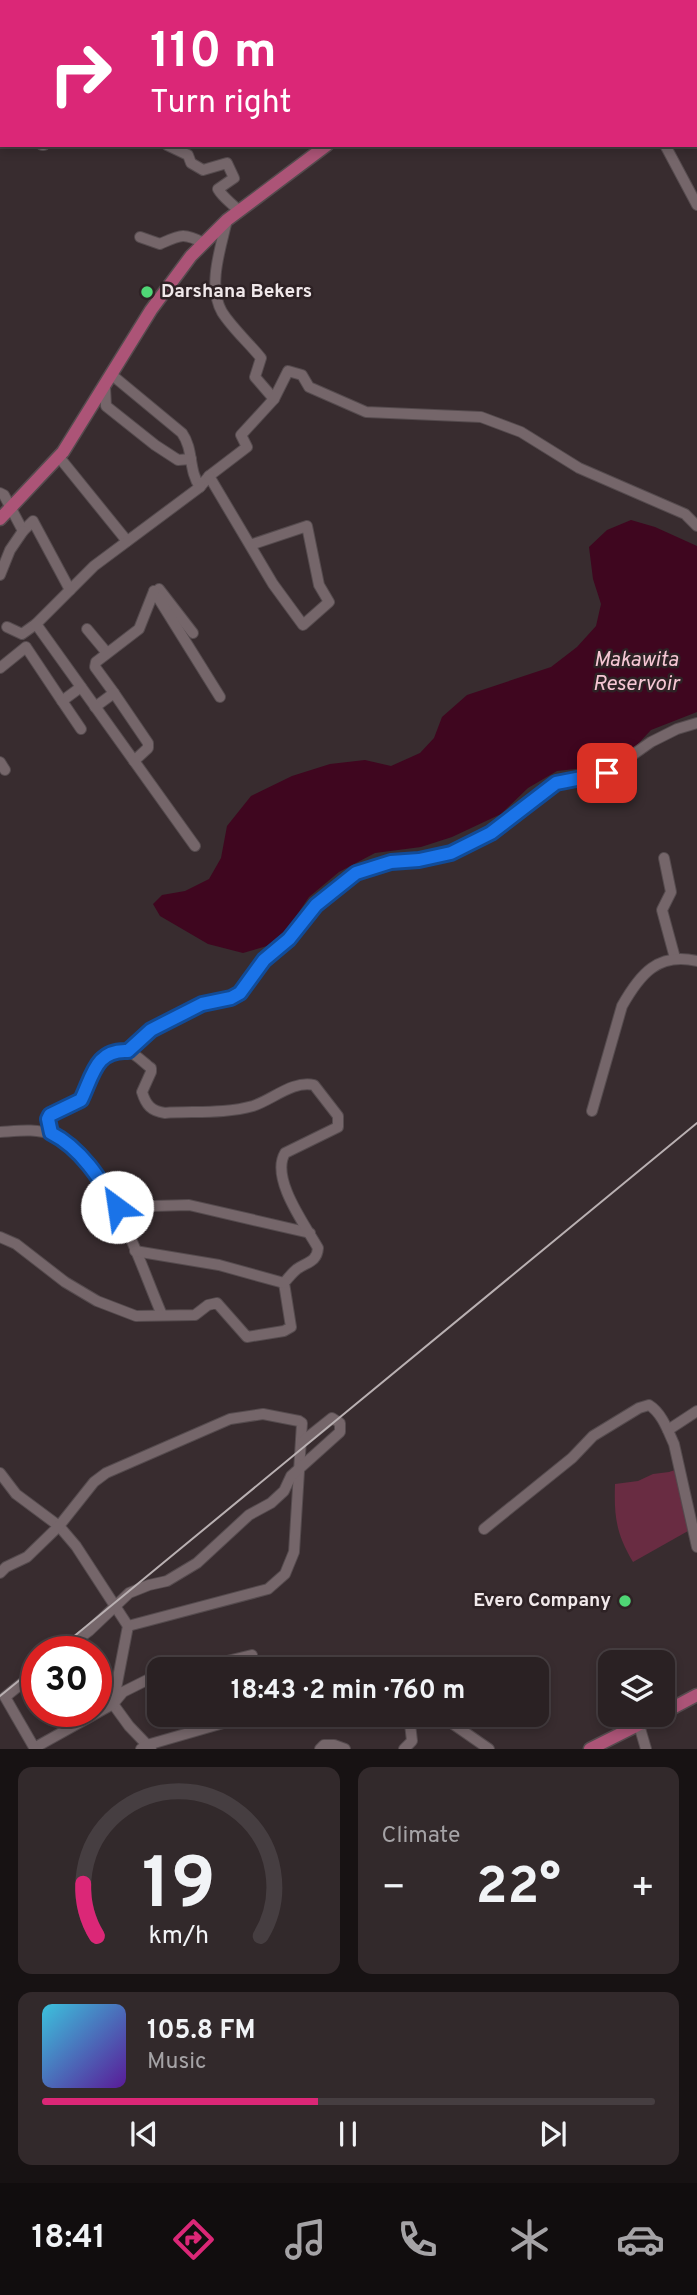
<!DOCTYPE html>
<html lang="en">
<head>
<meta charset="utf-8">
<style>
  body { margin:0; font-family:Overpass,sans-serif; background:#32292b; color:#f1f3f6; height:100vh; display:flex; flex-direction:column; font-size:26px; white-space:nowrap }
  * { box-sizing:border-box; margin:0 }
  p { font-size:23px; color:#a5a3a6 }
  .icon { flex:none; width:38px; height:38px; fill:none; stroke:currentColor; stroke-width:2; stroke-linecap:round; stroke-linejoin:round }
  .map { position:relative; height:1749px; overflow:hidden }
  .drawer { display:flex; flex-direction:column; gap:18px; padding:18px; background:#171213; flex:1 }
  .drawer>* { flex:none }
  .hud { position:absolute; left:0px; top:0px; width:698px; height:147px; box-shadow:0 4px 10px #0003,0 0 0 2px #463e41; background:#db2777; color:#fff; overflow:hidden }
  .fabs { position:absolute; left:598px; top:1650px; display:grid; gap:14px }
  .fabs a { display:grid; place-items:center; width:77px; height:77px; border-radius:14px; background:#2a2123; box-shadow:0 4px 10px #0003,0 0 0 2px #463e41; font-size:35px }
  .speed { position:absolute; left:21px; top:1636px; display:flex; gap:14px; font-size:35px; font-weight:700; text-align:center }
  .speed>* { display:grid; place-content:center; width:91px; height:91px; border-radius:50%; background:#2a2123; box-shadow:0 4px 10px #0003,0 0 0 2px #463e41; line-height:1 }
  .speed .limit { border:10px solid #d22; background:#fff; color:#111 }
  .pin { position:absolute; display:grid; place-items:center; width:60px; height:60px; color:#fff; margin:-30px; border-radius:14px; box-shadow:0 4px 10px #0006 }
  .me { position:absolute; width:77px; margin:-38px; rotate:329deg; stroke-linejoin:round; filter:drop-shadow(0 0 5px #0008) }
  .turn { display:flex; align-items:center; gap:24px; height:147px; padding:0 35px; font-size:32px }
  .turn .icon { width:91px; height:91px; stroke-width:2.5 }
  .turn b { display:block; font-size:49px; line-height:60px }
  .big { font-size:52px; font-weight:700; line-height:1.1 }
  .drawer .card { flex:1; display:flex; flex-direction:column; justify-content:center; gap:10px; min-width:0; padding:0 24px; border-radius:14px; background:#32292b }
  .drawer .dial { align-items:center; gap:0 }
  .dial svg { height:182px; overflow:visible; fill:none; stroke:#463e41; stroke-width:7; stroke-linecap:round; text-anchor:middle }
  .dial text { fill:#f1f3f6; stroke:none }
  .song { display:flex; align-items:center; gap:21px }
  .cover { width:84px; height:84px; border-radius:10px; background:linear-gradient(135deg,hsl(190 70% 55%),hsl(270 70% 35%)) }
  .played { height:7px; border-radius:4px; background:linear-gradient(90deg,#db2777 45%,#463e41 45%) }
  .keys { display:flex; justify-content:space-around; direction:ltr }
  .heat { display:flex; justify-content:space-between; align-items:center; font-size:38px; direction:ltr }
  .drawer .tiles { flex:1; display:grid; gap:18px; grid-template-columns:1fr 1fr }
  .card:last-child { grid-column:span 2 }
  .trip { position:absolute; left:147px; top:1657px; width:402px; height:70px; border-radius:14px; background:#2a2123; box-shadow:0 4px 10px #0003,0 0 0 2px #463e41; font-weight:700; line-height:70px; text-align:center }
  .dock { display:flex; height:112px; justify-content:space-around; align-items:center; background:#110d0e; color:#a5a3a6 }
  .dock .icon { width:49px; height:49px }
  .dock .current { color:#db2777 }
  .dock b { font-size:32px; color:#f1f3f6 }
  .map>svg:first-child { display:block }
  .green { fill:#692c42 }
  .water { fill:#3f061f }
  .lines { fill:none; stroke-linecap:round; stroke-linejoin:round }
  .minor-casing { stroke:#554b4e; stroke-width:12 }
  .major-casing { stroke:#554b4e; stroke-width:15 }
  .minor { stroke:#75666a; stroke-width:10 }
  .major { stroke:#ac5477; stroke-width:12 }
  .rail { stroke:#b9b0b2; stroke-width:2 }
  .route-casing { stroke:#114b97; stroke-width:18 }
  .route { stroke:#1a73e8; stroke-width:12 }
  .poi-dot { fill:#4fd675; stroke:#2e2225; stroke-width:2.5 }
  .labels { text-anchor:middle; dominant-baseline:central; stroke-width:5; stroke-linejoin:round; paint-order:stroke }
  .poi-label { font-size:19px; font-weight:bold; fill:#f0e8ea; stroke:#2e2225; text-anchor:start }
  .water-label { font-size:21px; font-style:italic; fill:#f6c7d4; stroke:#2e2225 }
</style>
</head>
<body>
<div class="map">
<svg width="697" height="1749" viewBox="0 0 697 1749">
  <rect width="100%" height="100%" fill="#382c2f"/>
  <path class="green" d="M678 1469 688 1531 633 1562C616 1533 614 1517 615 1484L638 1481 653 1474 669 1472Z"/>
  <polygon class="water" points="631,520 655,527 697,546 697,712 651,730 636,746 615,760 593,767 557,771 528,788 501,814 452,837 421,847 375,853 339,872 309,897 284,934 267,946 243,953 208,944 160,916 153,904 162,895 185,891 209,879 221,858 227,826 251,796 292,776 330,764 365,760 391,766 420,753 434,738 442,717 467,695 551,667 577,647 596,626 601,604 593,579 589,547 607,530"/>
  <g class="lines">
    <g class="minor-casing">
      <g id="minor">
        <polyline points="596,0 598,2"/>
        <polyline points="0,59 2,60"/>
        <polyline points="0,135 2,135"/>
        <polyline points="42,145 44,145"/>
        <path d="M167 145 188 155 191 163 203 170 227 163 234 178 218 189C223 198 232 203 239 211"/>
        <polyline points="665,145 697,205"/>
        <path d="M140 237 160 244C180 235 183 232 204 243"/>
        <path d="M112 375 182 433C194 450 188 470 200 487L209 476 247 447 241 435 274 399 255 377 261 358C249 343 232 328 222 312 207 286 221 247 227 220"/>
        <polyline points="105,387 106,406 155,445 178,460 191,459"/>
        <polyline points="274,399 288,371 302,375 309,387 366,412 481,417 521,432 579,468 685,514 697,526"/>
        <polyline points="59,457 127,541"/>
        <polyline points="209,476 273,584 303,625 329,602 319,585 307,526 250,545"/>
        <polyline points="0,493 4,495 23,531 33,521 70,590"/>
        <polyline points="0,575 10,550 23,531"/>
        <polyline points="159,589 193,633"/>
        <polyline points="154,591 220,697"/>
        <polyline points="7,627 22,634 36,624"/>
        <polyline points="87,629 107,653"/>
        <polyline points="0,668 26,647 62,701"/>
        <polyline points="81,687 62,701 81,729"/>
        <polyline points="114,693 95,667 96,662 139,629 154,591"/>
        <polyline points="95,707 114,693 148,743 148,748 134,761"/>
        <polyline points="0,762 5,770"/>
        <polyline points="195,846 36,624 94,566 200,487"/>
        <polyline points="664,858 671,892 662,910 675,958"/>
        <polyline points="128,1051 151,1030 202,1004 231,998 240,993 264,960 289,939 316,905 356,873 391,862 419,860 451,853 491,833 556,783 607,773 651,742 677,729 697,723"/>
        <path d="M592 1111 622 1006C640 974 658 952 697 961"/>
        <path d="M0 1132C17 1131 36 1128 53 1135 65 1140 73 1149 82 1158 122 1202 139 1261 162 1315"/>
        <polyline points="117,1207 189,1205 310,1233"/>
        <path d="M0 1237 16 1244 65 1282 97 1301 136 1316 195 1315 208 1305 217 1303 247 1337 284 1331 291 1327 284 1283C288 1278 292 1273 297 1269 307 1262 317 1262 318 1248 305 1225 270 1178 285 1153L338 1127V1116L314 1085C293 1080 272 1100 253 1106 225 1114 193 1111 165 1113 151 1111 146 1105 142 1092L151 1072V1068C144 1063 135 1053 127 1051 99 1042 90 1082 81 1100L50 1115 48 1119 51 1134"/>
        <polyline points="135,1251 219,1265 284,1283"/>
        <polyline points="668,1430 697,1411"/>
        <polyline points="0,1473 16,1494 59,1526 76,1546 128,1626 113,1704 129,1726 151,1749"/>
        <path d="M484 1529 572 1458 593 1436 639 1408 649 1405C662 1413 668 1431 674 1444L697 1547"/>
        <polyline points="0,1573 6,1567 27,1557 59,1526 94,1482 106,1473 230,1419 263,1414 299,1421 302,1423 294,1552 285,1574 268,1589 128,1626"/>
        <polyline points="61,1652 89,1631 129,1593 149,1585 167,1581 197,1563 249,1515 271,1503 284,1491 291,1476 340,1432 340,1423 332,1418 302,1442"/>
        <polyline points="392,1667 394,1670"/>
        <polyline points="190,1670 252,1655"/>
        <polyline points="440,1715 489,1749"/>
        <polyline points="639,1725 646,1749"/>
        <polyline points="34,1748 113,1704 123,1692 149,1679 159,1677"/>
        <polyline points="35,1749 5,1697 37,1671"/>
        <polyline points="141,1749 147,1745 251,1715"/>
        <polyline points="320,1749 324,1745 334,1745 345,1749"/>
        <polyline points="404,1749 412,1741 409,1715"/>
      </g>
    </g>
    <g class="major-casing">
      <g id="major">
        <polyline points="388,2 388,0"/>
        <polyline points="0,519 63,452 151,310 191,256 227,220 327,145"/>
        <polyline points="663,1713 697,1695"/>
        <polyline points="590,1749 658,1715"/>
      </g>
    </g>
    <use href="#minor" class="minor"/>
    <use href="#major" class="major"/>
    <g class="rail">
      <polyline points="55,1652 697,1123"/>
      <polyline points="0,1696 37,1666"/>
    </g>
  </g>
  <g class="lines">
    <g class="route-casing">
      <path id="route" d="M117 1207C100 1179 81 1148 51 1133L48 1119 50 1115 81 1100C93 1075 96 1049 128 1051L151 1030 202 1004 231 998 240 993 264 960 289 939 316 905 356 873 391 862 419 860 451 853 491 833 556 783 607 773"/>
    </g>
    <use href="#route" class="route"/>
  </g>
  <g class="poi-dot">
    <circle cx="147" cy="292" r="7"/>
    <circle cx="625" cy="1601" r="7"/>
  </g>
  <g class="labels">
    <g class="poi-label">
      <text x="161" y="292">Darshana Bekers</text>
      <text x="611" y="1601" text-anchor="end">Evero Company</text>
    </g>
    <g class="water-label">
      <text x="636" y="660">Makawita<tspan x="636" dy="24">Reservoir</tspan></text>
    </g>
  </g>
</svg>
<div class="fabs">
<a><svg class="icon" aria-label="layers" viewBox="0 0 24 24"><path d="M12 4l9 5-9 5-9-5zM3 14l9 5 9-5"/></svg></a>
</div>
<div class="speed"><div class="limit">30</div></div>
<div class="pin" style="left:607px;top:773px;background:#d93025"><svg class="icon" aria-label="arrive" viewBox="0 0 24 24"><path d="M6 21V4h12l-3 4 3 4H6"/></svg></div>
<svg class="me" style="left:117px;top:1207px" viewBox="-20 -20 40 40"><circle r="19" fill="#fff"/><path d="M0-13L10 11 0 6-10 11z" fill="#1a73e8"/></svg>
<div class="trip">18:43 · 2 min · 760 m</div>
<div class="hud">
<div class="turn"><svg class="icon" aria-label="right" viewBox="0 0 24 24"><path d="M7 20v-9h11M14 6l5 5-5 5"/></svg><div><b>110 m</b>Turn right</div></div>
</div>
</div>
<section class="drawer">
<div class="tiles">
<div class="card dial"><svg viewBox="0 0 100 80">
<path d="M14 69A42 42 0 1 1 86 69"/>
<path d="M14 69A42 42 0 0 1 8 46" stroke="#db2777"/>
<text x="50" y="56" font-size="32" font-weight="700">19</text>
<text x="50" y="72" font-size="11">km/h</text>
</svg></div>
<div class="card"><p>Climate</p>
<div class="heat"><a>−</a><b class="big">22°</b><a>+</a></div>
</div>
<div class="card">
<div class="song"><i class="cover"></i><div><b>105.8 FM</b><p>Music</p></div></div>
<div class="played"></div>
<div class="keys"><svg class="icon" aria-label="previous" viewBox="0 0 24 24"><path d="M18 5L8 12l10 7zM5 5v14"/></svg><svg class="icon" aria-label="pause" viewBox="0 0 24 24"><path d="M8 5v14M16 5v14"/></svg><svg class="icon" aria-label="next" viewBox="0 0 24 24"><path d="M6 5l10 7-10 7zM19 5v14"/></svg></div>
</div>
</div>
</section>
<nav class="dock">
<b>18:41</b>
<svg class="icon current" aria-label="directions" viewBox="0 0 24 24"><path d="M12 3l9 9-9 9-9-9zM9 14v-3h6M13 9l2 2-2 2"/></svg>
<svg class="icon" aria-label="music" viewBox="0 0 24 24"><path d="M9 18V5l10-2v13"/><circle cx="6" cy="18" r="3"/><circle cx="16" cy="16" r="3"/></svg>
<svg class="icon" aria-label="phone" viewBox="0 0 24 24"><path d="M5 4h4l2 5-3 2q2 4 5 5l2-3 5 2v4C11 20 4 13 5 4z"/></svg>
<svg class="icon" aria-label="climate" viewBox="0 0 24 24"><path d="M12 3v18M4 7l16 10M4 17L20 7"/></svg>
<svg class="icon" aria-label="car" viewBox="0 0 24 24"><path d="M5 17H2v-5l4-1 3-4h7l3 4 3 1v5h-3M9 17h6M6 11h13"/><circle cx="7" cy="17" r="2"/><circle cx="17" cy="17" r="2"/></svg>
</nav>
</body>
</html>
